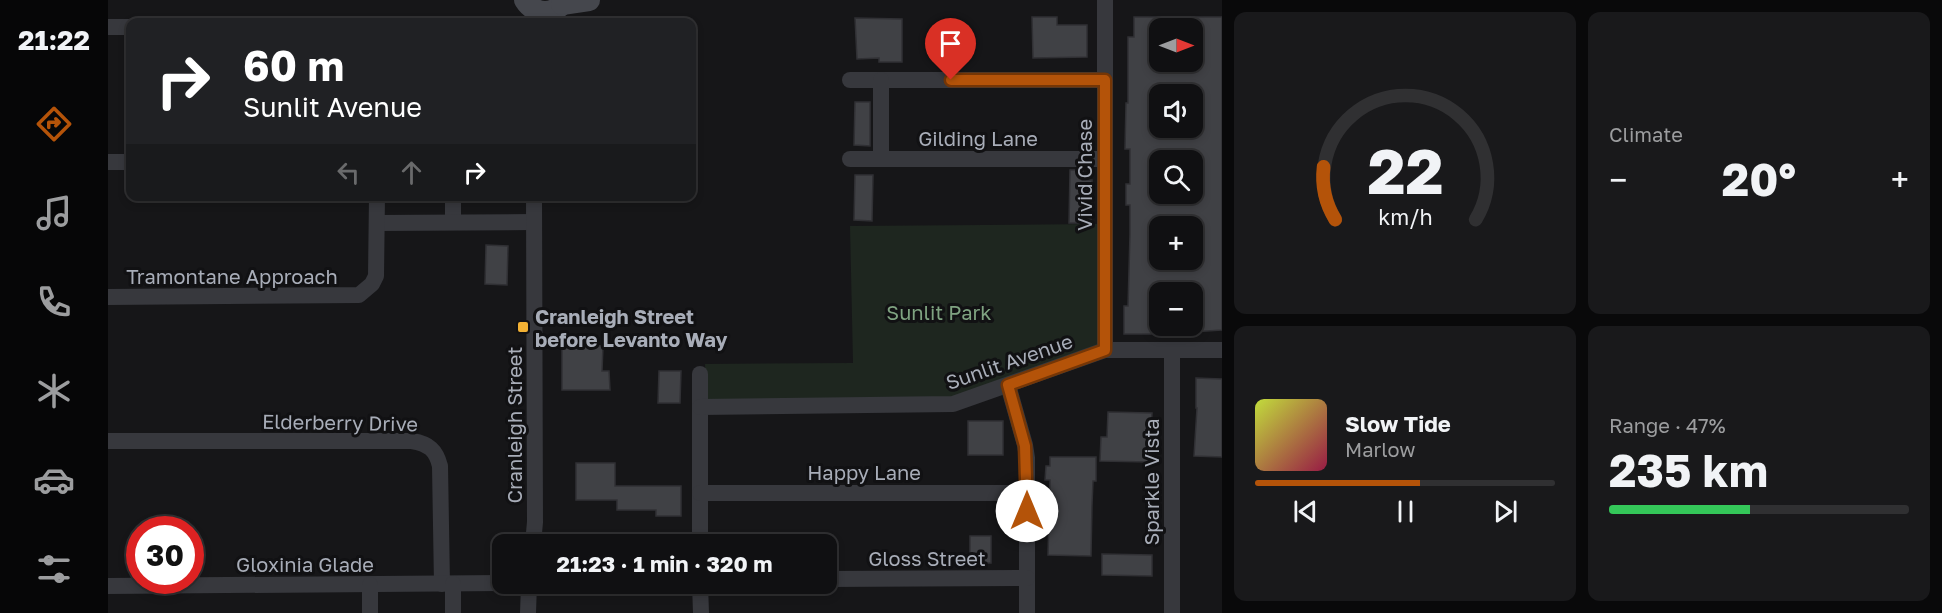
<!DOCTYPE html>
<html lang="en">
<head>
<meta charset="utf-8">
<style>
  body { margin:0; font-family:"Golos Text",sans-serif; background:#19191b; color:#f1f3f6; height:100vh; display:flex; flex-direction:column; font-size:22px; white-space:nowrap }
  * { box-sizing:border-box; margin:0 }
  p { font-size:20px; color:#9c9d9f }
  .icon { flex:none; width:33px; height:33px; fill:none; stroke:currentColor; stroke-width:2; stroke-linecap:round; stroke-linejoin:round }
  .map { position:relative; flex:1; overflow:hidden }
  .panel { display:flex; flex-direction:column; gap:12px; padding:12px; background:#09090a; width:720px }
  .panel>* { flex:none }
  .hud { position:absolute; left:18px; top:18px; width:570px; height:183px; border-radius:12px; box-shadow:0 3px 9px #0003,0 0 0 2px #303032; background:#202124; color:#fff; overflow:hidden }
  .needle { width:39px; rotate:90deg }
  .controls { position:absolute; left:1041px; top:18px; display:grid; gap:12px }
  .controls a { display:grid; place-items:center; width:54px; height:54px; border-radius:12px; background:#101012; box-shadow:0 3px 9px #0003,0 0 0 2px #303032; font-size:30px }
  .speed { position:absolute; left:18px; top:516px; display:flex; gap:12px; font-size:30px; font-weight:700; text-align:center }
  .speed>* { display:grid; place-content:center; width:78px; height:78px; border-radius:50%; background:#101012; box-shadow:0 3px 9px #0003,0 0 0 2px #303032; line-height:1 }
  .speed .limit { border:9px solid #d22; background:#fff; color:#111 }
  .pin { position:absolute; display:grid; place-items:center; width:51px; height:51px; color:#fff; margin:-62px -26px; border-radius:50% 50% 50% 0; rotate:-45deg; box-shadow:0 0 6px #0007 }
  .pin .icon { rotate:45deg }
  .me { position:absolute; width:66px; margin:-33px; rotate:0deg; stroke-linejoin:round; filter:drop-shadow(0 0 4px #0008) }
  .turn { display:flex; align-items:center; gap:21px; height:126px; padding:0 18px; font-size:27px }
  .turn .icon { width:78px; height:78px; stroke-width:2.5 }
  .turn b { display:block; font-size:42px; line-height:51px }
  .lanes { display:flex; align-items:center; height:57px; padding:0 18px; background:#0003; justify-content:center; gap:30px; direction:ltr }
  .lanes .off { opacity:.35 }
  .big { font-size:45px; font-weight:700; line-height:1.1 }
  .panel .tile { flex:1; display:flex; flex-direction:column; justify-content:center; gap:9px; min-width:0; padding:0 21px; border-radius:12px; background:#19191b }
  .panel .dial { align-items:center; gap:0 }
  .dial svg { height:156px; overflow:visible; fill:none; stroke:#303032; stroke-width:7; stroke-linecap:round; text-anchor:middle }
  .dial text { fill:#f1f3f6; stroke:none }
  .song { display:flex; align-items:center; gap:18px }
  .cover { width:72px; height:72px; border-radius:9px; background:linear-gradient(135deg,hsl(70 70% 55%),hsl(340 70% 35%)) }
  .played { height:6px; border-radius:3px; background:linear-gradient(90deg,#b45309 55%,#303032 55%) }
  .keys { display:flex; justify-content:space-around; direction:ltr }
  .heat { display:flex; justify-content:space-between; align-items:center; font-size:33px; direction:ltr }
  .charge { height:9px; border-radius:4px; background:linear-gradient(90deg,#34c759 47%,#303032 0) }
  .panel .tiles { flex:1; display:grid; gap:12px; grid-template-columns:repeat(2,1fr) }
  .trip { position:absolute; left:384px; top:534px; width:345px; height:60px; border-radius:12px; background:#101012; box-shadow:0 3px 9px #0003,0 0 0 2px #303032; font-weight:700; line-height:60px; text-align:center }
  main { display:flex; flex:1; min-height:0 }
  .dock { display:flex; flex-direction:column; width:108px; justify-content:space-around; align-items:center; background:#060607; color:#9c9d9f }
  .dock .icon { width:42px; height:42px }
  .dock .active { color:#b45309 }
  .dock b { font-size:27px; color:#f1f3f6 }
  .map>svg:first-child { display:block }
  .green { fill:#1e261f }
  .building { fill:#404145; stroke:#303034; stroke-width:1.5; fill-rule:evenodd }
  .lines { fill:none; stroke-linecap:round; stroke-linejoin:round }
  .street { stroke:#37383d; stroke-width:16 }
  .secondary { stroke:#45474d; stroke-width:22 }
  .route-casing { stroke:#753606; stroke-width:15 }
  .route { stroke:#b45309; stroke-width:10 }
  .poi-dot { fill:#f2b134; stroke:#111113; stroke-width:2 }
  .labels { text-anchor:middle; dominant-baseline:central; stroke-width:6; stroke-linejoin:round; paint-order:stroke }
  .street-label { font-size:20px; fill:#a8adb8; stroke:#111113 }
  .park-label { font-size:20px; fill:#7fa381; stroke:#111113 }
  .poi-label { font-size:20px; font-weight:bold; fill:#a8adb8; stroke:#111113; text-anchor:start }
</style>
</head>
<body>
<main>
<nav class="dock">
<b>21:22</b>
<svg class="icon active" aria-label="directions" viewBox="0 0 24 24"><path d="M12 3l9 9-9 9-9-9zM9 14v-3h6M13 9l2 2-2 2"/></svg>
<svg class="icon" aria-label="music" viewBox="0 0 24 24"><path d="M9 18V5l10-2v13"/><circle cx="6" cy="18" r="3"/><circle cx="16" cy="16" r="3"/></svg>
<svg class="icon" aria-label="phone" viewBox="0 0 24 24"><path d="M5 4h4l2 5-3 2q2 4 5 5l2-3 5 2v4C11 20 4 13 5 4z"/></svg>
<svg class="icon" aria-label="climate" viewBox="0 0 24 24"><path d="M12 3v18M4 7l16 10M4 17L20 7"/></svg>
<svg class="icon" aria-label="car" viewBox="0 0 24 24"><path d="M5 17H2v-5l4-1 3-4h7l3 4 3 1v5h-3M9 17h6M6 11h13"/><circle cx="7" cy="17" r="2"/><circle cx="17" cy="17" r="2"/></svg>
<svg class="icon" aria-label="filters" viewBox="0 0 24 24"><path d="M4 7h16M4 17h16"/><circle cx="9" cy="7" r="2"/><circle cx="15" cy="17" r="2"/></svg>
</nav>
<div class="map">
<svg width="1114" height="613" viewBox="0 0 1114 613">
  <rect width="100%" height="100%" fill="#161618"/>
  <polygon class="green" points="990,224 990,345 845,400 598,402 597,364 745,363 742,226"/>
  <g class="building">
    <polygon points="924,17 949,17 949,25 979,25 979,57 925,58"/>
    <path d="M1026 17H1114V330L1084 332V292H1052V331H1043V334H1016V306H1020L1022 234V205H1018V184H1022V149H1017L1018 103H1020V37H1026ZM1052 28H1084V62L1052 63ZM1052 94H1084V128H1052ZM1052 160H1084V194H1052ZM1052 226H1084V260H1052Z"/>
    <polygon points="747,18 794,19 794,62 771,62 771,58 749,59"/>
    <polygon points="747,102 762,102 762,146 746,145"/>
    <polygon points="962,170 975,170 974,180 984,180 983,223 961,223"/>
    <polygon points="747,175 765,175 764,221 746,220"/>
    <polygon points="378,245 400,246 399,285 377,284"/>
    <polygon points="454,344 495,346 494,371 501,371 502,390 454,390"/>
    <polygon points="551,371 573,371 572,403 550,403"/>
    <polygon points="1088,378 1114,379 1114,457 1086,456 1089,408 1088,408"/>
    <polygon points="1000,412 1044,413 1041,462 992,461 993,437 999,437"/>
    <rect x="860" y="421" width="35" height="34"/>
    <polygon points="942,457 988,457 988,481 985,481 984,505 983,556 940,555 942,480 937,480 938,466 942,466"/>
    <polygon points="468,463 507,463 507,486 573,486 573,516 548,516 548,510 509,510 509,500 468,500"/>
    <rect x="862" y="536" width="21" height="27"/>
    <polygon points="994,554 1044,555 1044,576 994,575"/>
  </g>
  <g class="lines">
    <g class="street">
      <polyline points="997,0 997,350"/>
      <polyline points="0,27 22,27"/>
      <polyline points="742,80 997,80"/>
      <polyline points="773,80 773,159"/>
      <polyline points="742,159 997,159"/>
      <polyline points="0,162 22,162"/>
      <polyline points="345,196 345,222"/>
      <polyline points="269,223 426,222"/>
      <polyline points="0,297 251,295 264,284 268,276 269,196"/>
      <polyline points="1064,350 1064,613"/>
      <polyline points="592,374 592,544"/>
      <polyline points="900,385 917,445 919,458 919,613"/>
      <polyline points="592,407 845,404 997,350 1114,350"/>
      <path d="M0 441H304C321 444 328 450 332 466L334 584"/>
      <polyline points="592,493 919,493"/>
      <polyline points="425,544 427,522 426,196"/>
      <polyline points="718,579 919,578"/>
      <polyline points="592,584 593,613"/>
      <polyline points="0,586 394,583"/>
      <polyline points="262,613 262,585"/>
      <polyline points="345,613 345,584"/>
      <polyline points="420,613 421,584"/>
    </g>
    <g class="secondary">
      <path d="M417 0C427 16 447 16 457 0"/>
      <polyline points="454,4 481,0"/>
    </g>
  </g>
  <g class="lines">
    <g class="route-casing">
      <polyline id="route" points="843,80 997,80 997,350 900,385 917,446 919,511"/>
    </g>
    <use href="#route" class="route"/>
  </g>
  <rect class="poi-dot" x="409" y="321" width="12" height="12" rx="3"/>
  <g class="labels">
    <g class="street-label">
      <text x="870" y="138">Gilding Lane</text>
      <text transform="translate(976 175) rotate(-90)">Vivid Chase</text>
      <text x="124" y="276">Tramontane Approach</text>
      <text transform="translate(901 361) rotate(-19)">Sunlit Avenue</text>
      <text transform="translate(232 422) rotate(1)">Elderberry Drive</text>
      <text transform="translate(406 425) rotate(-90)">Cranleigh Street</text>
      <text x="756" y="472">Happy Lane</text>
      <text transform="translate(1043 482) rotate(-90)">Sparkle Vista</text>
      <text x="819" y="558">Gloss Street</text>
      <text x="197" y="564">Gloxinia Glade</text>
    </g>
    <g class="park-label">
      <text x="831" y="312">Sunlit Park</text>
    </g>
    <g class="poi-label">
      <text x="427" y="316">Cranleigh Street<tspan x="427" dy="23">before Levanto Way</tspan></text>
    </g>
  </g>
</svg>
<div class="controls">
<a><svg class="needle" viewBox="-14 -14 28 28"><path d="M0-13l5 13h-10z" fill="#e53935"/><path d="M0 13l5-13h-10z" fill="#9c9d9f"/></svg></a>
<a><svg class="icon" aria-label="sound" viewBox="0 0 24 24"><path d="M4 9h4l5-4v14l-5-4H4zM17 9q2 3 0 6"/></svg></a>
<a><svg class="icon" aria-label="search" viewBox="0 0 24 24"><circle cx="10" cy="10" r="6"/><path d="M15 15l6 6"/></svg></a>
<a>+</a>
<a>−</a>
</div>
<div class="speed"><div class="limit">30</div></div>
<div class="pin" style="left:843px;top:80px;background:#d93025"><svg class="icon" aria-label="arrive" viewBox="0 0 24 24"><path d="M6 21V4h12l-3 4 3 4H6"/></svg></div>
<svg class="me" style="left:919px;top:511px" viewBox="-20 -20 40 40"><circle r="19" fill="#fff"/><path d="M0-13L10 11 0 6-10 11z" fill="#b45309"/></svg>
<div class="trip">21:23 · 1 min · 320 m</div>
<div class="hud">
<div class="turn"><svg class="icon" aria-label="right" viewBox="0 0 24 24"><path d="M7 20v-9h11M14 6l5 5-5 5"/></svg><div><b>60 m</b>Sunlit Avenue</div></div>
<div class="lanes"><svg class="icon off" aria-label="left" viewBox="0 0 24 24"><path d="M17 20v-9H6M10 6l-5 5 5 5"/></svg><svg class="icon off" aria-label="ahead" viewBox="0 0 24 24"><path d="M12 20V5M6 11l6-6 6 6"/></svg><svg class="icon" aria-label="right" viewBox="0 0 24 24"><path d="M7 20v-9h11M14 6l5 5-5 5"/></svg></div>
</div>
</div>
<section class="panel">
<div class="tiles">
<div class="tile dial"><svg viewBox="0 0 100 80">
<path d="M14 69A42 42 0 1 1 86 69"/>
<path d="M14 69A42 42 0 0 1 8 42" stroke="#b45309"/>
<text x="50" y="56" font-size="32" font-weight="700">22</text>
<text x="50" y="72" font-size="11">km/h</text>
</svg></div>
<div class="tile"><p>Climate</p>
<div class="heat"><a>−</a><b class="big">20°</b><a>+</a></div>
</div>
<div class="tile">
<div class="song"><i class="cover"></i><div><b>Slow Tide</b><p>Marlow</p></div></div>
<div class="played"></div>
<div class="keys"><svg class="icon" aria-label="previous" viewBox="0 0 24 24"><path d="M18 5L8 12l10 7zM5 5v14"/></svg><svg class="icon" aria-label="pause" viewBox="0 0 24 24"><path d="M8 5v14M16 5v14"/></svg><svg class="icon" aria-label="next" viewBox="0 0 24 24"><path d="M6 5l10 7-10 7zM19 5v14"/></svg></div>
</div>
<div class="tile"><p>Range · 47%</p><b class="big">235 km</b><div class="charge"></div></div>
</div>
</section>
</main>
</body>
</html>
